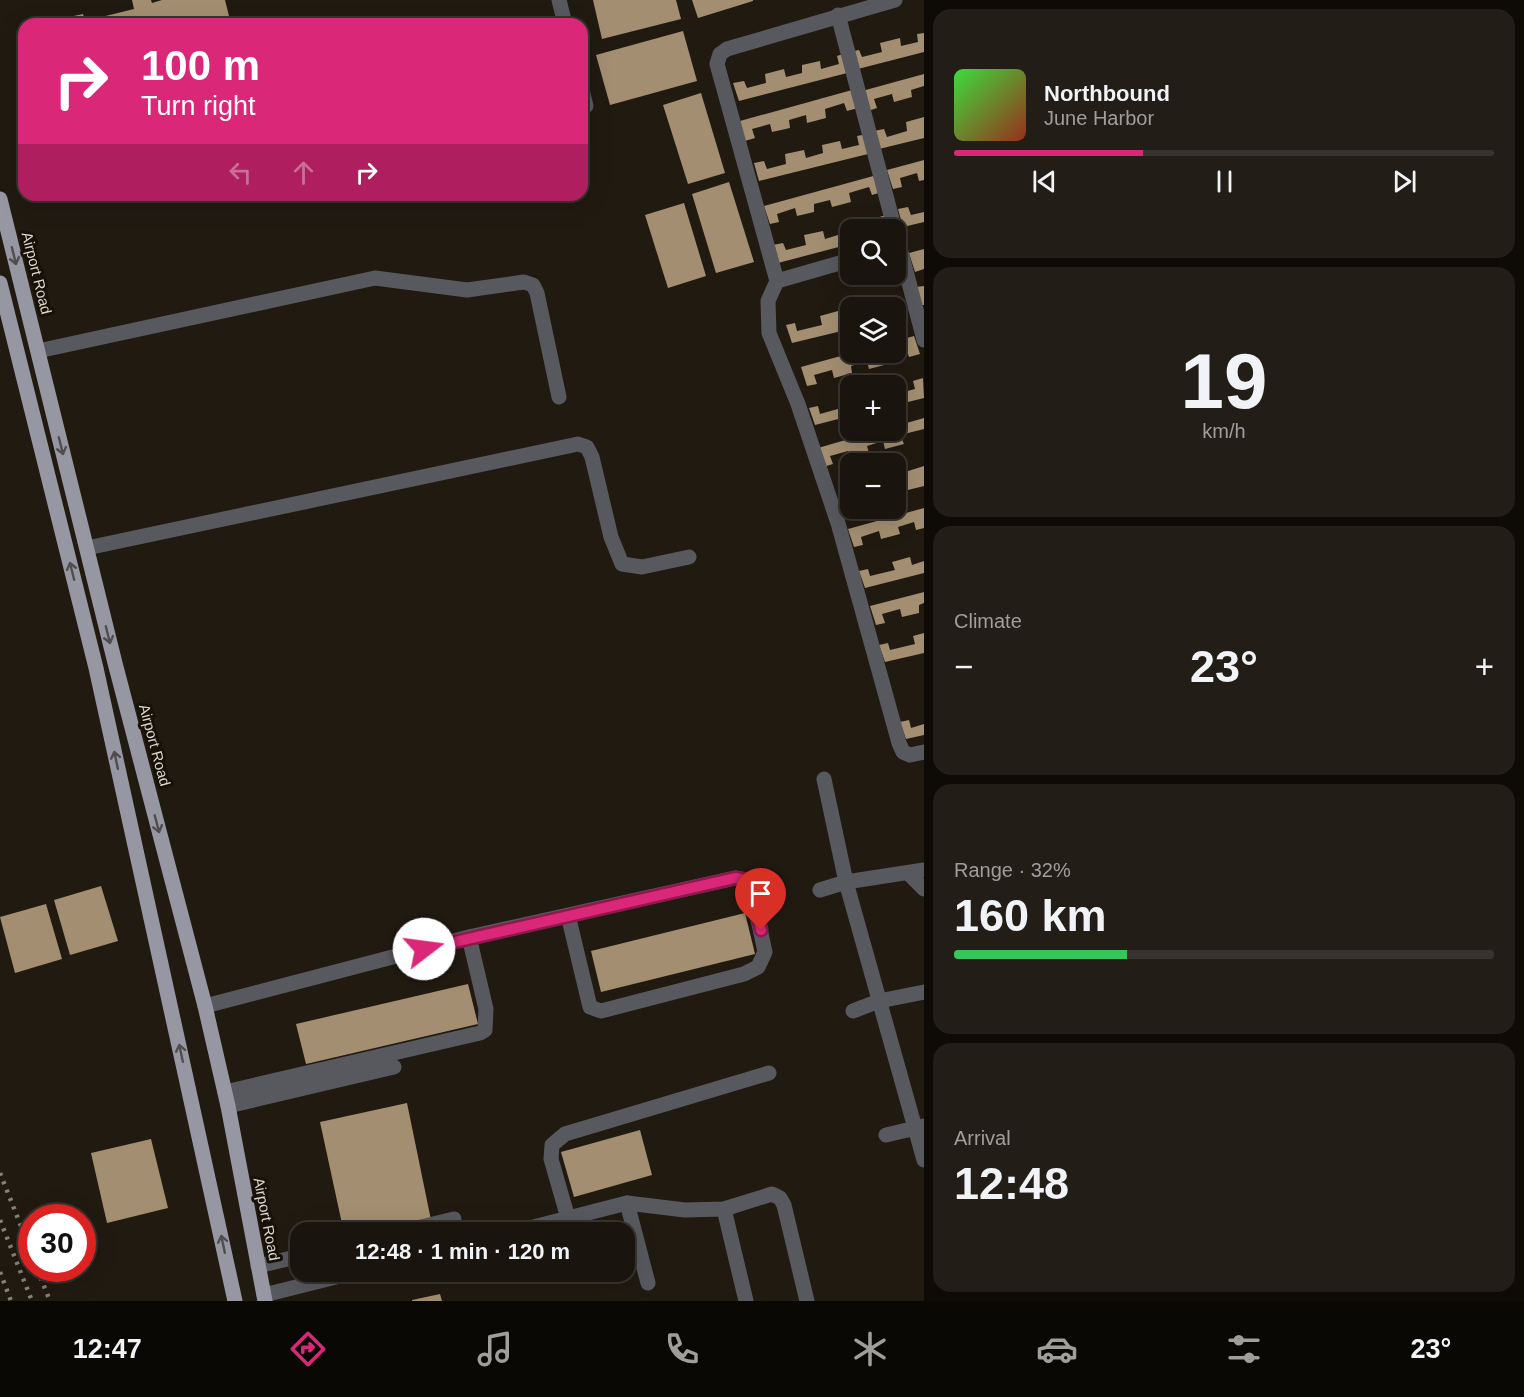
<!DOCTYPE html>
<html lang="en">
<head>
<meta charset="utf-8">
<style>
  body { margin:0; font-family:Helvetica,sans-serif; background:#221d16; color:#f1f3f6; height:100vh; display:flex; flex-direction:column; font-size:22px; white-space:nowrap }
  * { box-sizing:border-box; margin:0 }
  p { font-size:20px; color:#9f9e9d }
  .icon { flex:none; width:33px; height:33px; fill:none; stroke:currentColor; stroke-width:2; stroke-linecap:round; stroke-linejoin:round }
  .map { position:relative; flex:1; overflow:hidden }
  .drawer { display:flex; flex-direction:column; gap:9px; padding:9px; background:#0e0b07; width:600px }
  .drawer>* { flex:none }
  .top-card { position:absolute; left:18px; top:18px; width:570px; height:183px; border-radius:18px; box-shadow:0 6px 24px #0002,0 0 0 2px #37332e; background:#db2777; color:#fff; overflow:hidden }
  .controls { position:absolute; left:840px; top:219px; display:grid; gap:12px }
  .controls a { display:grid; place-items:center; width:66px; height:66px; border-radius:12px; background:#19140d; box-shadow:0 6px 24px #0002,0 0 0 2px #37332e; font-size:30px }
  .speed { position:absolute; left:18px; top:1204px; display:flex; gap:12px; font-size:30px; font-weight:700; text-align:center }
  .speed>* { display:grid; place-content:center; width:78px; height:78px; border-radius:50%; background:#19140d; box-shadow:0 6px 24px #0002,0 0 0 2px #37332e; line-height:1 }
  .speed .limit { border:9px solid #d22; background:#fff; color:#111 }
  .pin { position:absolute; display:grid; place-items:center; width:51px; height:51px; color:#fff; margin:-62px -26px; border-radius:50% 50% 50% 0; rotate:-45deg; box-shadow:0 0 6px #0007 }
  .pin .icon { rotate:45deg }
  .me { position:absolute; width:66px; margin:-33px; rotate:75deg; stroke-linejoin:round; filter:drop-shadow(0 0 4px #0008) }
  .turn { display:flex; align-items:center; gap:21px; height:126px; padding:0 24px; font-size:27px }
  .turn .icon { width:78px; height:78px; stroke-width:2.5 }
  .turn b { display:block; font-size:42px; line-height:51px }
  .lanes { display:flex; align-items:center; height:57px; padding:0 24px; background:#0003; justify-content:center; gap:30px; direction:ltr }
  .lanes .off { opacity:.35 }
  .big { font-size:45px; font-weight:600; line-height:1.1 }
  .drawer .widget { flex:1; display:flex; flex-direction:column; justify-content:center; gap:9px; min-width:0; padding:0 21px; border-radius:18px; background:#221d16 }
  .drawer .dial { align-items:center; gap:0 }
  .dial b { font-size:78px; line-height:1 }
  .song { display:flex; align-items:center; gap:18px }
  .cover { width:72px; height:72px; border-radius:9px; background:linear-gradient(135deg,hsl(120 70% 55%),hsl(10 70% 35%)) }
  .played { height:6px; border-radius:3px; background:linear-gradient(90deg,#db2777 35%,#37332e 35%) }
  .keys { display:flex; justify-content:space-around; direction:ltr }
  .heat { display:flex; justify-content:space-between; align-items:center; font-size:33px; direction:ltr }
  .charge { height:9px; border-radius:4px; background:linear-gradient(90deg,#34c759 32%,#37332e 0) }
  .trip { position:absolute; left:290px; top:1222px; width:345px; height:60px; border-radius:18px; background:#19140d; box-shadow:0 6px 24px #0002,0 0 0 2px #37332e; font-weight:600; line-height:60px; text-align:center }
  .tabs { display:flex; height:96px; justify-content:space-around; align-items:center; background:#0a0805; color:#9f9e9d }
  .tabs .icon { width:42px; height:42px }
  .tabs .selected { color:#db2777 }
  .tabs b { font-size:27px; color:#f1f3f6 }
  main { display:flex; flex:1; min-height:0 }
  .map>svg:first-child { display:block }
  .building { fill:#a38e71 }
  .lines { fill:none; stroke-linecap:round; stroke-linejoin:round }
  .minor { stroke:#58595f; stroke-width:15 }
  .primary { stroke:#9697a3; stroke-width:15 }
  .rail { stroke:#87817a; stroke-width:4.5; stroke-dasharray:3 6; stroke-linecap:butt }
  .oneway { stroke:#514d4e }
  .route-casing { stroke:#8e194d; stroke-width:15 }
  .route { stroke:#db2777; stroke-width:10 }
  .labels { text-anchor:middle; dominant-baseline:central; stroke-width:6; stroke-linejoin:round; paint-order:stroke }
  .street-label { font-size:15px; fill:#dbd6d0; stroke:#181108 }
</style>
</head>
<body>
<main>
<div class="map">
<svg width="924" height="1301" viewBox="0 0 924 1301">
  <rect width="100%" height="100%" fill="#211a11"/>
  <g class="building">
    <polygon points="132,0 151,0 152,3 162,0 225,0 231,24 65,24 64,18 83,14 85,21 134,9"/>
    <polygon points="593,0 676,0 681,19 602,39"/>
    <polygon points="692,0 753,0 753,1 698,18"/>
    <polygon points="683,31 697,81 610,105 596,55"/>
    <polygon points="924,33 924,52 854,70 849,52 859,50 862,57 882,52 880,43 900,38 901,46 918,42 917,34"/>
    <polygon points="846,53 851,72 739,101 733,83 744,81 747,88 766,83 765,74 784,69 786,77 802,73 802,65 820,61 821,69 839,64 837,56"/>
    <polygon points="924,74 924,86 911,90 912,97 894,102 892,94 874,99 877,108 868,111 862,91"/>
    <polygon points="852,90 858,108 847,111 844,103 825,109 826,118 807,123 806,115 789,120 790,128 772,132 770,124 752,129 755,138 745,141 740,121"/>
    <polygon points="701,93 725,173 688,184 663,105"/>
    <polygon points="924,117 924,138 879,149 874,131 884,129 887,137 907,131 906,122"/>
    <polygon points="867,134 872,153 759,181 754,163 764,161 767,169 786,164 785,154 804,150 806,158 823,153 822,145 840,141 842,149 859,145 857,136"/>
    <polygon points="924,160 924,180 919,181 917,173 900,178 902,187 893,189 887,170"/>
    <polygon points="877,175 882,192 872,195 869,187 849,193 851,202 832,207 830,200 814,204 814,212 797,216 795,208 777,214 779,222 770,224 764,206"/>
    <polygon points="729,182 754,262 716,273 692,194"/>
    <polygon points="684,203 706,276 668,288 645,215"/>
    <polygon points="908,207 911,215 924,212 924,222 903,227 898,209"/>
    <polygon points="886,215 889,230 868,230 879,226 876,218"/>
    <polygon points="859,223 860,230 850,230 850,244 778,263 773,245 783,243 786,250 806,245 804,235 823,231 825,239 841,234 841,227"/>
    <polygon points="924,249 924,269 915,272 909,253"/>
    <polygon points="924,286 924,305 921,305 916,287"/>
    <polygon points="900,296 905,315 896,317 896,308 893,308 890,298"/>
    <polygon points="838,311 839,320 850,316 850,329 792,343 786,325 795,323 797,331 822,325 820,316"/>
    <polygon points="914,336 920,354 909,357 906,349 896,352 896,341"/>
    <polygon points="855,352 891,353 887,354 888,364 869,369 867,361 851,366 852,373 834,378 832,370 814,375 817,384 807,386 801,367"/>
    <polygon points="923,378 924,398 896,405 896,394 915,389 913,381"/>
    <polygon points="850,397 850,416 815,425 809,408 818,406 820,414 845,407 843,399"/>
    <polygon points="924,418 924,429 900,435 904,444 885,449 883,441 867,446 869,453 850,458 848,451 830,456 833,464 823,467 818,448 880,430 896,430 896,426"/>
    <polygon points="924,466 924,486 896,493 896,481 908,478 905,472"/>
    <polygon points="847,486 850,504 844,506 838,488"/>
    <polygon points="924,508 924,528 916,530 914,522 898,527 900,534 881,539 879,531 861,537 863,545 854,547 848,529"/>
    <polygon points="910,557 912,565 924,561 924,573 865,588 859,571 868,569 870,576 895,570 892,562"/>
    <polygon points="924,592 924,603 919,605 919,613 902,617 900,609 882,614 885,623 876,625 870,606"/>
    <polygon points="924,633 924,653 885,662 879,645 888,643 890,650 915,644 913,636"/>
    <polygon points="909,720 911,728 924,724 924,735 906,739 900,722"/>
    <polygon points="101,886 118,941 70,955 54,900"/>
    <polygon points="46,904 62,959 15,973 0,917"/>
    <polygon points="745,913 755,954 601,992 591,951"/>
    <polygon points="468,984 478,1024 306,1064 296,1024"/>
    <polygon points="407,1103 431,1220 370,1233 344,1233 320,1122"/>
    <polygon points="640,1130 652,1175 574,1197 561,1152"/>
    <polygon points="151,1139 168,1208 107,1223 91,1153"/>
    <polygon points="440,1294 442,1301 412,1301 412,1300"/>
  </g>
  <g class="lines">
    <g class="minor">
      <polyline points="559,0 565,24"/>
      <polyline points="895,0 727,49 720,54 717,64 777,281 768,301 769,333 798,404 838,523 899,743 903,752 910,755 924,752"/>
      <polyline points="838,15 895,230"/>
      <polyline points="582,90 586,106"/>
      <polyline points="896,233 924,340"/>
      <polyline points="777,281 850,260"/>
      <polyline points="38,351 375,278 467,290 524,282 533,285 537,293 559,397"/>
      <polyline points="87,548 578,444 587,447 592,457 611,537 622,564 642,567 689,557"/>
      <polyline points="824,779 846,882 924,1160"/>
      <polyline points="909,874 924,889"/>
      <polyline points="820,890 846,882 924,870"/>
      <polyline points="205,1006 469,937 735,878 746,880 751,887 765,952 758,967 744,974 601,1011 590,1007 568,915"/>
      <polyline points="853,1011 879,1001 924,992"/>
      <polyline points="225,1092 480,1033 485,1030 486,1009 469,937"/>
      <polyline points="228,1106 394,1067"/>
      <polyline points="886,1135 924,1126"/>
      <polyline points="627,1203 648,1283"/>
      <polyline points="724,1209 746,1301"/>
      <polyline points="568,1218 551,1159 552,1145 565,1134 769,1073"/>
      <polyline points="396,1233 454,1219"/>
      <polyline points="510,1233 627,1203 685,1210 724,1209 772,1194 780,1198 784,1205 807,1301"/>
      <polyline points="258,1266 300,1256"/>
      <polyline points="264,1295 356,1272"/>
    </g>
    <g class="primary">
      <polyline points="0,199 115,663 205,1006 228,1106 265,1301"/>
      <polyline points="0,283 96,668 235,1301"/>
    </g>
    <g class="rail">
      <polyline points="0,1173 32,1254"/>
      <polyline points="0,1220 32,1301"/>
      <polyline points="37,1269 50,1301"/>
      <polyline points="0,1272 11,1301"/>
    </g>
  </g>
  <defs><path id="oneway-shaft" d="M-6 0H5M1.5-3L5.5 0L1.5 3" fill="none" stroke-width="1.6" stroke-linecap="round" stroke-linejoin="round" transform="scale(1.5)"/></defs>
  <g class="oneway">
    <use href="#oneway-shaft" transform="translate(14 256) rotate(76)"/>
    <use href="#oneway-shaft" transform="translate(61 446) rotate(76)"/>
    <use href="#oneway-shaft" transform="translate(72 571) rotate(-104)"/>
    <use href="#oneway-shaft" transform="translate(108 635) rotate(76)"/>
    <use href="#oneway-shaft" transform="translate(116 760) rotate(-102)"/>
    <use href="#oneway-shaft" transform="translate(157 824) rotate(75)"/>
    <use href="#oneway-shaft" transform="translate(181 1053) rotate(-102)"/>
    <use href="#oneway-shaft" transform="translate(223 1244) rotate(-102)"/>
  </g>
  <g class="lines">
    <g class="route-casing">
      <polyline id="route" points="424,949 735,878 746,880 751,886 761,930"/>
    </g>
    <use href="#route" class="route"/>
  </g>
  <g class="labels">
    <g class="street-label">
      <text transform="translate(37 273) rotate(76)">Airport Road</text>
      <text transform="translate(155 745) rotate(75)">Airport Road</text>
      <text transform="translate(267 1219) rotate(79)">Airport Road</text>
    </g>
  </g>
</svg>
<div class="controls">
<a><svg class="icon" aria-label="search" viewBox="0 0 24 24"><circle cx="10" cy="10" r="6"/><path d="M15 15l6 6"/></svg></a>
<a><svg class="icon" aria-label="layers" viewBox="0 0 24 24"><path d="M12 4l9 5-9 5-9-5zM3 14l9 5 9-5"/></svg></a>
<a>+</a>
<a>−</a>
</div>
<div class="speed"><div class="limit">30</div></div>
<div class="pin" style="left:761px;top:930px;background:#d93025"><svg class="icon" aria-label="arrive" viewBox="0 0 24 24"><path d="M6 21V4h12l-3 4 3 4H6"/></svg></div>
<svg class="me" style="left:424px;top:949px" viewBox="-20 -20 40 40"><circle r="19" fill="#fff"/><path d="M0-13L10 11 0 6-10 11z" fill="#db2777"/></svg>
<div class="trip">12:48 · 1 min · 120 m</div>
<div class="top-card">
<div class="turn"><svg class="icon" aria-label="right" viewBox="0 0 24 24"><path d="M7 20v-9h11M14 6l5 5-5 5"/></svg><div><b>100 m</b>Turn right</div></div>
<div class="lanes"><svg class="icon off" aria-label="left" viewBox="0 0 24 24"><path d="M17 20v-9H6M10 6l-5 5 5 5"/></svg><svg class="icon off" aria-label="ahead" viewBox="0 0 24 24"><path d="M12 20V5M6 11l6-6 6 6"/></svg><svg class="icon" aria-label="right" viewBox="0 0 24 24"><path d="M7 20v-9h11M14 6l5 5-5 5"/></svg></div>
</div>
</div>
<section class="drawer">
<div class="widget">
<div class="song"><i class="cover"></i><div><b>Northbound</b><p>June Harbor</p></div></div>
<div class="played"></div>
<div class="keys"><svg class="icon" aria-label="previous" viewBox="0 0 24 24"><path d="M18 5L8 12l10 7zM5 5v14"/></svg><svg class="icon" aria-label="pause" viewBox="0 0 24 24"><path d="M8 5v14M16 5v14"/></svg><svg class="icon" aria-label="next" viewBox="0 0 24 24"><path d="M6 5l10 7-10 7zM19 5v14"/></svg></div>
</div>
<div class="widget dial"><b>19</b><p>km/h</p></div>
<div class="widget"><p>Climate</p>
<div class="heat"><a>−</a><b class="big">23°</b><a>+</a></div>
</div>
<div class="widget"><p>Range · 32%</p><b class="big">160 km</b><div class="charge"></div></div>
<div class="widget"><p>Arrival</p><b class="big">12:48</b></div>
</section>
</main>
<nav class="tabs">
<b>12:47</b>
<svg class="icon selected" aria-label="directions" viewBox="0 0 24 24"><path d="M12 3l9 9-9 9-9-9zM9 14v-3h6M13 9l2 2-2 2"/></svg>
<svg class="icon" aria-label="music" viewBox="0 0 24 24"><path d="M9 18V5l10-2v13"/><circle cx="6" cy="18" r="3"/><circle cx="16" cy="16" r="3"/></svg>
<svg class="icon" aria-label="phone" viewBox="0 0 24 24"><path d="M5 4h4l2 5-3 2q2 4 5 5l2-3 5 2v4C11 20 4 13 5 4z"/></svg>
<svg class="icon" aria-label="climate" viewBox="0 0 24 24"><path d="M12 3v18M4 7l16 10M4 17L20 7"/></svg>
<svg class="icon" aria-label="car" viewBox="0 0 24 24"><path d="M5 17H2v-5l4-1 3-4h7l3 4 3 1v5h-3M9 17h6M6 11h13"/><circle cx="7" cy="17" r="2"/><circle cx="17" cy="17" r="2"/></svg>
<svg class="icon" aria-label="filters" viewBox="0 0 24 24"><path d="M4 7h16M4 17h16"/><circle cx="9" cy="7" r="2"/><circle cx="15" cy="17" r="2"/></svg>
<b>23°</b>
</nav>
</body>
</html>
